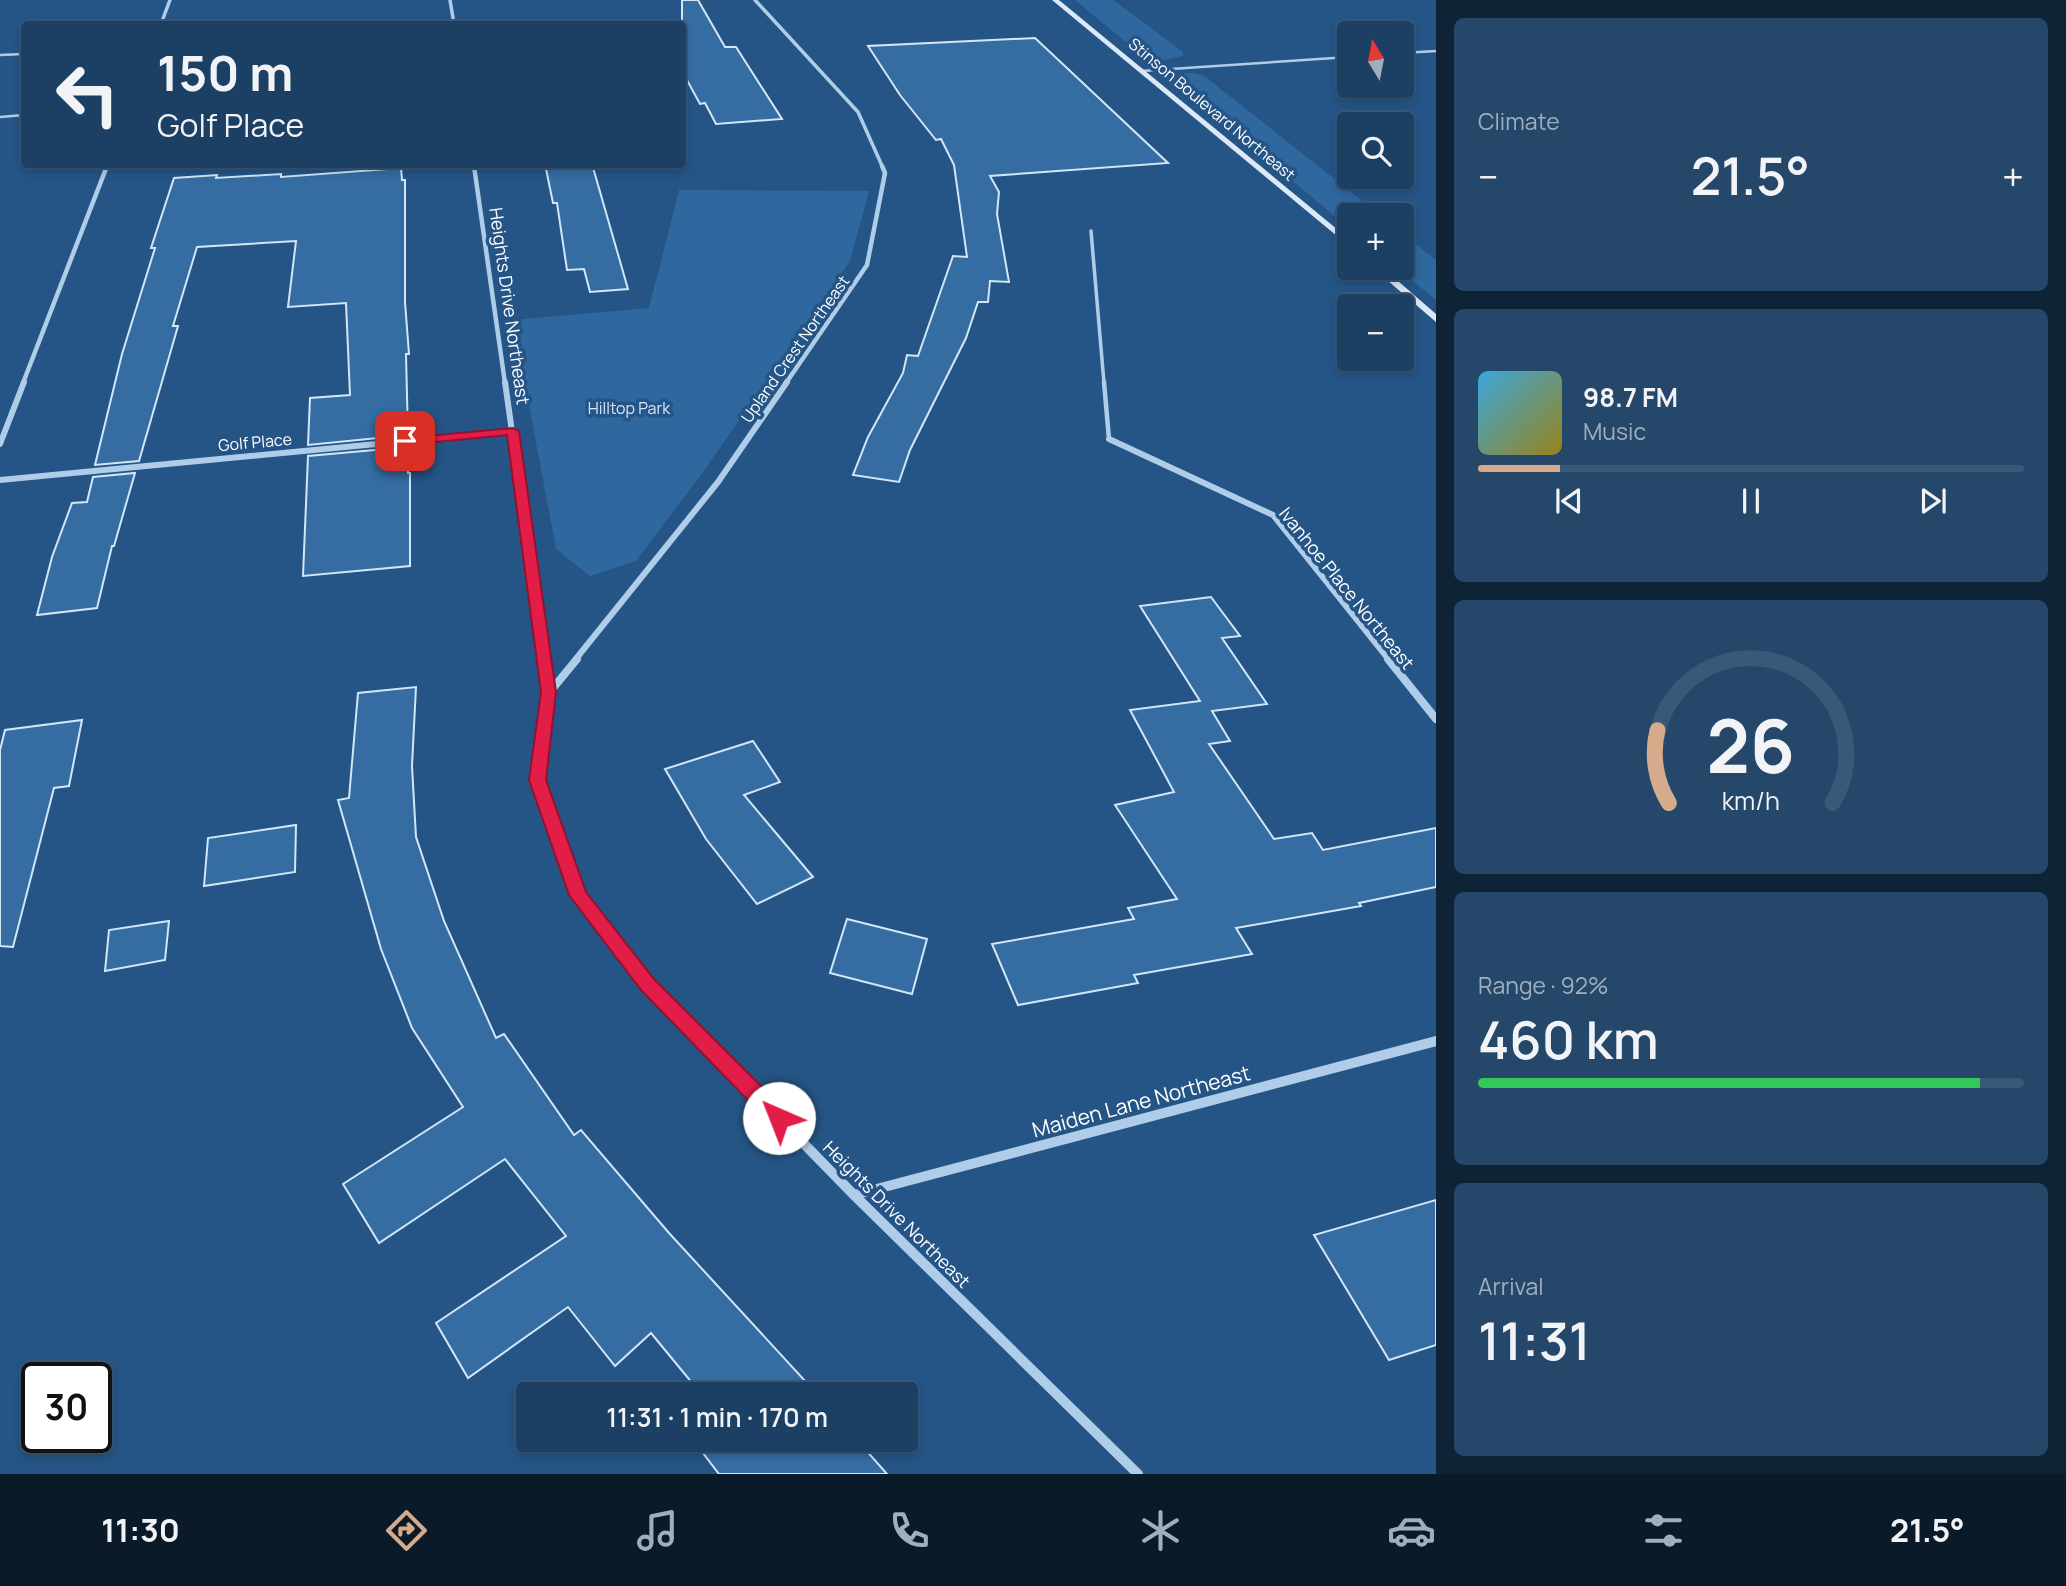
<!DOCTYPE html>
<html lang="en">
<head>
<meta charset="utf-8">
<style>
  body { margin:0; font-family:Manrope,sans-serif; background:#25476a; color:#f1f3f6; height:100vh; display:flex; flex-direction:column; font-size:26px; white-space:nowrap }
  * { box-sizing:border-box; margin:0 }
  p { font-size:23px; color:#a0afbf }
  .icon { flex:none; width:38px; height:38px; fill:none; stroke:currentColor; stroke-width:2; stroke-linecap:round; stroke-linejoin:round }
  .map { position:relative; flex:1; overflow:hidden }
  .details { display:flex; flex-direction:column; gap:18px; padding:18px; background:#0f2337; width:630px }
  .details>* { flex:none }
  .hud { position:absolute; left:21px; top:21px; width:665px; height:147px; border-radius:7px; box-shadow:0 4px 10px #0003,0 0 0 2px #3a5978; background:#1c4064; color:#f1f3f6; overflow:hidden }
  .needle { width:46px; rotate:350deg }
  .buttons { position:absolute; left:1337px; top:21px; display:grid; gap:14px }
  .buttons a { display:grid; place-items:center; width:77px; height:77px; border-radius:7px; background:#1c4064; box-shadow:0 4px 10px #0003,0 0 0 2px #3a5978; font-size:35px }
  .speed { position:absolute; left:21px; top:1362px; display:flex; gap:14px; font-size:35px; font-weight:700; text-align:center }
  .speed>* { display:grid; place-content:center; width:91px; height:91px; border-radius:50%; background:#1c4064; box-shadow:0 4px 10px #0003,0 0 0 2px #3a5978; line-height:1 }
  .speed .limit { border:4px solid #111; border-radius:10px; background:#fff; color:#111 }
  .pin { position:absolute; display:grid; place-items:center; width:60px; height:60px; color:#fff; margin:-30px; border-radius:14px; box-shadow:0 4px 10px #0006 }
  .me { position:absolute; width:77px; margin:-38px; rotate:316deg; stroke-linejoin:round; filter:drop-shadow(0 0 5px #0008) }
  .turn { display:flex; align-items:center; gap:24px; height:147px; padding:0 21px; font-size:32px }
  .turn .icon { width:91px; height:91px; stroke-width:2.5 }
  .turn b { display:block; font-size:49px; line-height:60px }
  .big { font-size:52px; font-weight:600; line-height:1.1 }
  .details .widget { flex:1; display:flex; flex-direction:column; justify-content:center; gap:10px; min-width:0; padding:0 24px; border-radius:10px; background:#25476a }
  .details .dial { align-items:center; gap:0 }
  .dial svg { height:182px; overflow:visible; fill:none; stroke:#3a5978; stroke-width:7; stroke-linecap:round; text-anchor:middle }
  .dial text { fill:#f1f3f6; stroke:none }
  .song { display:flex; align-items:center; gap:21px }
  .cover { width:84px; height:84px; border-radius:10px; background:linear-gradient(135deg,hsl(200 70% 55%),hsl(50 70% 35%)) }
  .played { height:7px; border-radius:4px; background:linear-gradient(90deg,#d6ab8b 15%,#3a5978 15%) }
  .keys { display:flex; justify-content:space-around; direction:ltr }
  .heat { display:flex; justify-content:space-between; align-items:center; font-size:38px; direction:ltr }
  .charge { height:10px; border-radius:5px; background:linear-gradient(90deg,#34c759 92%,#3a5978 0) }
  .trip { position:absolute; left:516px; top:1382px; width:402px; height:70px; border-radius:7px; background:#1c4064; box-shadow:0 4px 10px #0003,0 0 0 2px #3a5978; font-weight:600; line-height:70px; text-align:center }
  .tab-bar { display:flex; height:112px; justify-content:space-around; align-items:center; background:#0b1a28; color:#a0afbf }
  .tab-bar .icon { width:49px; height:49px }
  .tab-bar .selected { color:#d6ab8b }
  .tab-bar b { font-size:32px; color:#f1f3f6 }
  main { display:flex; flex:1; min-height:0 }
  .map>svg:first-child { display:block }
  .green { fill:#2f689e }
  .building { fill:#356da3; stroke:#d3e6f7; stroke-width:2 }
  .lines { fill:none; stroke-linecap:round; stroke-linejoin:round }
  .lane-far2 { stroke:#afcde8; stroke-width:2.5 }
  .lane-far1 { stroke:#afcde8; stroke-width:3.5 }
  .lane { stroke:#afcde8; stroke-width:4.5 }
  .street-far4 { stroke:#afcde8; stroke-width:3.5 }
  .street-far3 { stroke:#afcde8; stroke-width:4.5 }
  .street-far2 { stroke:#afcde8; stroke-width:6 }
  .street-far1 { stroke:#afcde8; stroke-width:8 }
  .street { stroke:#afcde8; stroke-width:10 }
  .secondary { fill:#dae8f7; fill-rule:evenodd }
  .route { fill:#e11d48; stroke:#92132f; stroke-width:2 }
  .labels { text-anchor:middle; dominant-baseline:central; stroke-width:7; stroke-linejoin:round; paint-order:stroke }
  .far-street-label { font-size:16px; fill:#fff; stroke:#255586 }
  .far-park-label { font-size:16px; fill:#d3e6f7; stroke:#255586 }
  .street-label { font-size:18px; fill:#fff; stroke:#255586 }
  .near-street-label { font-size:21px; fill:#fff; stroke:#255586 }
</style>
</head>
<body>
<main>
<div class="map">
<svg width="1436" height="1474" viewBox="0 0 1436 1474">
  <rect width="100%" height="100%" fill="#255586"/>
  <g class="green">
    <polygon points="1075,0 1113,0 1182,51 1183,56 1151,63"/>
    <polygon points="1192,73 1203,75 1380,215 1349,215 1349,228 1165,75"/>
    <polygon points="679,190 869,191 850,261 703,472 636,561 590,576 556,549 513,320 649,308"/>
    <polygon points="1402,233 1436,260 1436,300 1397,268 1402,268"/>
  </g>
  <g class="building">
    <polygon points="682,0 698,0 725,47 736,47 782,119 716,124 705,103 700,104 682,71"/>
    <polygon points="1035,38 1168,163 990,176 999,192 997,214 1009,282 990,281 988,302 978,302 966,338 910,450 899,482 853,475 868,437 903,373 907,355 918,356 953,256 967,257 954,165 941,139 936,140 900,95 868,46"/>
    <polygon points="545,164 592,164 628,289 590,292 584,269 567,270 557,203 553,203"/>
    <polygon points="401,168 402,180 405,180 405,302 409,354 406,354 408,435 308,445 310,398 350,395 346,303 288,307 296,241 197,247 173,326 178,326 139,461 95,465 122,354 155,248 151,248 174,178 217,175 216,178 281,174 281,177"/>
    <polygon points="408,447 408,473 410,473 410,566 303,576 308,456"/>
    <polygon points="135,473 114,546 112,546 97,608 37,615 52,557 72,503 87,502 93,477"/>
    <polygon points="1211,597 1240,636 1222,638 1267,704 1212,711 1230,741 1209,744 1274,839 1312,833 1323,850 1436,828 1436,887 1359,903 1361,906 1236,928 1252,954 1134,975 1138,983 1018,1005 992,944 1134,919 1128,908 1177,899 1115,805 1174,792 1130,710 1200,701 1140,606"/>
    <polygon points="416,687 412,766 416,837 444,921 496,1038 504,1034 574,1135 581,1130 669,1233 818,1395 702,1395 651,1333 615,1366 568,1307 468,1378 436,1323 566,1236 505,1159 379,1243 343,1184 463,1107 412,1028 381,949 338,800 349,798 358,693"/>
    <polygon points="82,720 69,786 54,788 13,947 0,946 0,750 5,730"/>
    <polygon points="753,741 780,782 744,795 813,877 757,904 706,839 665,769"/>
    <polygon points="296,825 295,872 204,886 208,838"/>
    <polygon points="847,919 927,939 912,994 830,973"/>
    <polygon points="169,921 165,960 105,971 109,930"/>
    <polygon points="1436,1200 1436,1345 1389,1360 1314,1235"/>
    <polygon points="693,1440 857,1440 887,1474 719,1474"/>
  </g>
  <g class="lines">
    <g class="lane-far2">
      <polyline points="1402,53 1436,51"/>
      <polyline points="0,55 24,54"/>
      <polyline points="1141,71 1349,57"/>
      <polyline points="0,117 24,115"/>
    </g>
    <polyline class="lane-far1" points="1091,231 1104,383"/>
    <polyline class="lane" points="1104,382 1109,439"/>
    <g class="street-far4">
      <polyline points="450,0 454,24"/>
      <polyline points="755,0 858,112 883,168"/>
      <polyline points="161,24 170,0"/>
      <polyline points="474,164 475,168"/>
      <polyline points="106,168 108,164"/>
    </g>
    <g class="street-far3">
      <polyline points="474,166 505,383"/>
      <polyline points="23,383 107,166"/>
      <polyline points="786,383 867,265 885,173 882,166"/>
    </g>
    <g class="street-far2">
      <polyline points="505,382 544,660"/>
      <polyline points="1109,439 1273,515 1389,660"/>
      <polyline points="0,444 24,382"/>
      <polyline points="0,480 513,431"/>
      <polyline points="575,660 718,482 787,382"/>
    </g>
    <g class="street-far1">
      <polyline points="544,659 549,693 537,780 578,895 648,984 680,1017"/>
      <polyline points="1388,659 1436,719"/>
      <polyline points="549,693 577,659"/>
    </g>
    <g class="street">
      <polyline points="678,1015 854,1195 1138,1474"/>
      <polyline points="854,1195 1436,1041"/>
    </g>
    <g class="secondary">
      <polygon points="1052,0 1059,0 1349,239 1349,246"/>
      <polygon points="1373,268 1383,268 1436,314 1436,322"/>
    </g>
  </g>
  <polygon class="route" points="513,428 519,431 556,692 546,780 586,892 654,979 786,1111 789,1118 786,1125 779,1127 772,1125 641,990 569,895 529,780 541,692 507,435 405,445 399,441 405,438"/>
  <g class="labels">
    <g class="far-street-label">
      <text transform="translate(1212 109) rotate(40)">Stinson Boulevard Northeast</text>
      <text transform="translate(795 349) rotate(-55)">Upland Crest Northeast</text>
      <text transform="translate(255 442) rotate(-5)">Golf Place</text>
    </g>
    <g class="far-park-label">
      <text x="629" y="408">Hilltop Park</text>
    </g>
    <g class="street-label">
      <text transform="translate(510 306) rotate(82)">Heights Drive Northeast</text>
      <text transform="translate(1347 588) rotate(51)">Ivanhoe Place Northeast</text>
      <text transform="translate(897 1214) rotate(45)">Heights Drive Northeast</text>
    </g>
    <g class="near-street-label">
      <text transform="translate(1141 1101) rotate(-15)">Maiden Lane Northeast</text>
    </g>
  </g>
</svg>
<div class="buttons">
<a><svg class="needle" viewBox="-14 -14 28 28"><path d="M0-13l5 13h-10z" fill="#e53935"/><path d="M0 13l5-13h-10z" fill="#a0afbf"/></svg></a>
<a><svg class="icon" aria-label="search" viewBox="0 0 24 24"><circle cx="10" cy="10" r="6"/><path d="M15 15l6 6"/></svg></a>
<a>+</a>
<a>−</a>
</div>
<div class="speed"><div class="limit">30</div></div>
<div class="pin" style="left:405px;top:441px;background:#d93025"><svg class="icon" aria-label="arrive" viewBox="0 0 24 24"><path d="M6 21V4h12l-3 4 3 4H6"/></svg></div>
<svg class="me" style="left:779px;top:1118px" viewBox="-20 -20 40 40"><circle r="19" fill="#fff"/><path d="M0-13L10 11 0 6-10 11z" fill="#e11d48"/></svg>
<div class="trip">11:31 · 1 min · 170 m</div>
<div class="hud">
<div class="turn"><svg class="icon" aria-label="left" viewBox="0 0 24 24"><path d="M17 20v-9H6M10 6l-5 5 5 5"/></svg><div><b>150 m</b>Golf Place</div></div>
</div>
</div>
<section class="details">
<div class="widget"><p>Climate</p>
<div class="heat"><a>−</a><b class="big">21.5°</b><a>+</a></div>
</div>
<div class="widget">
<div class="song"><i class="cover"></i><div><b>98.7 FM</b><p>Music</p></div></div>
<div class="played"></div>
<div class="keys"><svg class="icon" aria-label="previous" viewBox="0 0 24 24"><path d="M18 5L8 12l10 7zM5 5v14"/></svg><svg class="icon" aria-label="pause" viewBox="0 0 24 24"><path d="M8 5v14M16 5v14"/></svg><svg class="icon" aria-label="next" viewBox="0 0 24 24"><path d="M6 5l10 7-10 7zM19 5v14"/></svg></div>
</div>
<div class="widget dial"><svg viewBox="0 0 100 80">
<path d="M14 69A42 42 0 1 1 86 69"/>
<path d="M14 69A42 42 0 0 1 9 37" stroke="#d6ab8b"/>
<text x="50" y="56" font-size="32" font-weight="700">26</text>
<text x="50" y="72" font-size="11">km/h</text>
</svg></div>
<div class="widget"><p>Range · 92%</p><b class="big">460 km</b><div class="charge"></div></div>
<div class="widget"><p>Arrival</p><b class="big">11:31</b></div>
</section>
</main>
<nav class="tab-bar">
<b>11:30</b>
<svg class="icon selected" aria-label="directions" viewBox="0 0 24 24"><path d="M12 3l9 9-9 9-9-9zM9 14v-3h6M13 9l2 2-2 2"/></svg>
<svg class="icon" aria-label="music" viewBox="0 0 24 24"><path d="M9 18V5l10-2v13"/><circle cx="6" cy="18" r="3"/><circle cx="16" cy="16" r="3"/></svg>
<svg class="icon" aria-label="phone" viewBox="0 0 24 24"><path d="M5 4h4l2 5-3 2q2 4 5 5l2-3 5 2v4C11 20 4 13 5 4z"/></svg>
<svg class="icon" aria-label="climate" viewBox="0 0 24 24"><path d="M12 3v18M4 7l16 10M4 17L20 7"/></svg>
<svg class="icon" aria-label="car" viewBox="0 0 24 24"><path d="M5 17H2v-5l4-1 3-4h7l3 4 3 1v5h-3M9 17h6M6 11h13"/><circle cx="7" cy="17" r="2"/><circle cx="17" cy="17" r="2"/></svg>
<svg class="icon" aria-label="filters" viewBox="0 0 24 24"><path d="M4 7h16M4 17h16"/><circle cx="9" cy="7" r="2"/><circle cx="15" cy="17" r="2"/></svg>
<b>21.5°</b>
</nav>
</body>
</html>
